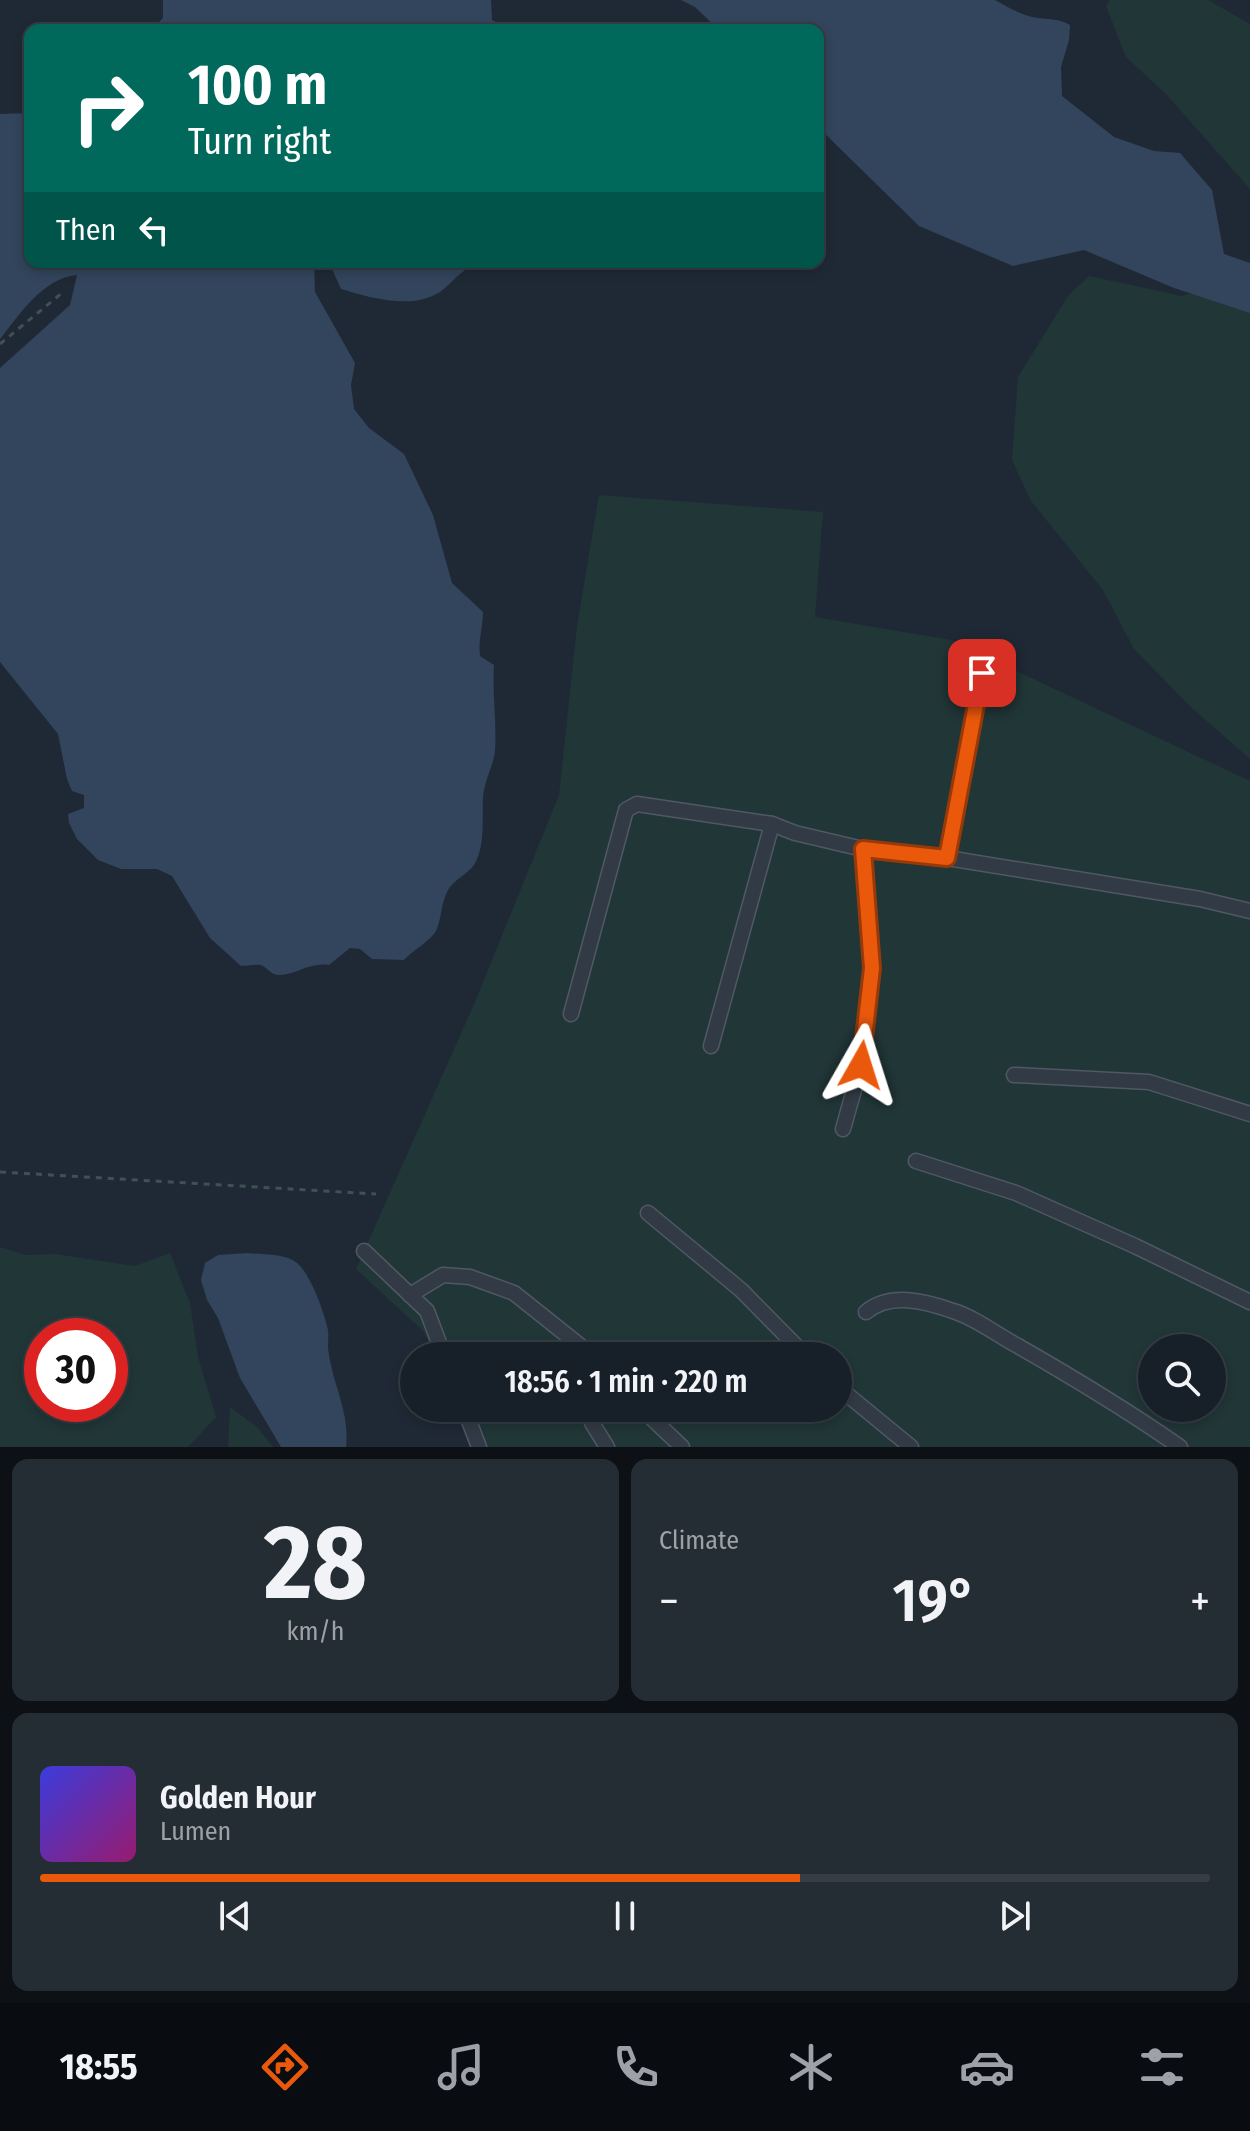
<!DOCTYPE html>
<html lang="en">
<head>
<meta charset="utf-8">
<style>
  body { margin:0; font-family:"Fira Sans Condensed",sans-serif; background:#242c34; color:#f1f3f6; height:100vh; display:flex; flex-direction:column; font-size:30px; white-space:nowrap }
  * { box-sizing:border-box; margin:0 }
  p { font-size:26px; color:#9ea2a8 }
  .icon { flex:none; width:44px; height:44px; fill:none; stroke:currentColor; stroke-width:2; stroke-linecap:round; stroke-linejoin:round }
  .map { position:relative; height:1447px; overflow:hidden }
  .drawer { display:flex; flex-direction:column; gap:12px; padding:12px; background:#0d1116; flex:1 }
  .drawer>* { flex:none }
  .banner { position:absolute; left:24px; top:24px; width:800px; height:244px; border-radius:16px; box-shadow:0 4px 12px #0003,0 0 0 2px #363d45; background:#00695c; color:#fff; overflow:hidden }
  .buttons { position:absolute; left:1138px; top:1334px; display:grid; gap:16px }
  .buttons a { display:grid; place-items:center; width:88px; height:88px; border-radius:50%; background:#171f28; box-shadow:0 4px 12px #0003,0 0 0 2px #363d45; font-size:40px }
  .speed { position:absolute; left:24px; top:1318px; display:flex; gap:16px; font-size:40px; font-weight:700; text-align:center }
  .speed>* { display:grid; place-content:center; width:104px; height:104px; border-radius:50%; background:#171f28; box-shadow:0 4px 12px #0003,0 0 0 2px #363d45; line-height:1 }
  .speed .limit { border:12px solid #d22; background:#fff; color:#111 }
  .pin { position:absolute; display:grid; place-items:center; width:68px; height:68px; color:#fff; margin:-34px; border-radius:16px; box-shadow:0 4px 12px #0006 }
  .me { position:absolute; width:88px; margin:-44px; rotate:6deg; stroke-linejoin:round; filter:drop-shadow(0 0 6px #0008) }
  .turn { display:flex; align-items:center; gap:28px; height:168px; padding:0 32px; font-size:36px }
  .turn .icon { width:104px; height:104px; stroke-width:2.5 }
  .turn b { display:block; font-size:56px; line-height:68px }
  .then { display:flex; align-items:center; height:76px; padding:0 32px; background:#0003; gap:16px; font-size:30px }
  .big { font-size:60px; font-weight:600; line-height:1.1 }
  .drawer .widget { flex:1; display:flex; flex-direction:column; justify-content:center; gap:12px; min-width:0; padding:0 28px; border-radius:16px; background:#242c34 }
  .drawer .dial { align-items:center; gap:0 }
  .dial b { font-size:104px; line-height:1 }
  .song { display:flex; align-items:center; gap:24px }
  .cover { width:96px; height:96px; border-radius:12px; background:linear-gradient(135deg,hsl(240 70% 55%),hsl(320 70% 35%)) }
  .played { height:8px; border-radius:4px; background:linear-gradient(90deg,#ea580c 65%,#363d45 65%) }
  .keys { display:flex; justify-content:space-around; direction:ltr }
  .heat { display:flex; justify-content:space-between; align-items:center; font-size:44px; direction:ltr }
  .drawer .tiles { flex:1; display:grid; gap:12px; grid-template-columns:1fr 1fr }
  .widget:last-child { grid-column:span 2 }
  .trip { position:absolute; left:400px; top:1342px; width:452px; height:80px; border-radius:40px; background:#171f28; box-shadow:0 4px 12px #0003,0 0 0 2px #363d45; font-weight:600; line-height:80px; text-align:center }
  .dock { display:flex; height:128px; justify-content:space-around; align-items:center; background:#090c10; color:#9ea2a8 }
  .dock .icon { width:56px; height:56px }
  .dock .active { color:#ea580c }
  .dock b { font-size:36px; color:#f1f3f6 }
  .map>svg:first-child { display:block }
  .green { fill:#213637; fill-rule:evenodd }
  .water { fill:#32455c }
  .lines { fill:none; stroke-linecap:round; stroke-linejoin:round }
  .street-casing { stroke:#4f5864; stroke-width:17 }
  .path { stroke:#3e5153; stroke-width:3; stroke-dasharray:6 6; stroke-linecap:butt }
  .street { stroke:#323b45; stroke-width:14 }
  .route-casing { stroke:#983908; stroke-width:20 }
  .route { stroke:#ea580c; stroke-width:14 }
</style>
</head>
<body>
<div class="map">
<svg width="1250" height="1447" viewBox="0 0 1250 1447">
  <rect width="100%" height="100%" fill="#1f2935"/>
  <g class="green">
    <polygon points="1110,0 1208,0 1250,24 1250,189 1166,94 1126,57 1106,6"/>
    <polygon points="1250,271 1250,759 1191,707 1134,649 1103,590 1031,501 1012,460 1018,377 1068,296 1089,276 1182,296 1232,280"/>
    <path d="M599 495 823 512 815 617 951 640 1250 781V1447H474L457 1408H838V1356H435L424 1332 356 1269 475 1002 559 795 577 626ZM1152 1348H1212V1408H1152Z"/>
    <path d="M0 1247 26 1255 55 1254 135 1266 170 1253 190 1303 198 1357 216 1417 188 1447H0ZM42 1336H110V1404H42Z"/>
    <polygon points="230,1407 257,1427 273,1447 228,1447"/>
  </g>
  <g class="water">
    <polygon points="163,0 491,0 492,20 512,30 151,30 163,18"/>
    <path d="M681 0H995C1008 7 1022 16 1038 18 1051 20 1057 18 1070 25L1069 40 1061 67 1062 96 1114 137 1154 151 1180 153 1212 190 1224 254 1250 263V313L1174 288 1084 250 1013 266 919 226 818 127V30H719L695 7Z"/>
    <path d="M30 113V262H314L315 292 355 363 351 385 354 409 369 428 404 454 433 515 452 583 483 612C483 628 478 640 480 656L494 665C492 694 497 722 495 751 493 767 484 781 483 798 482 818 485 840 477 859 472 873 456 877 448 890 441 902 442 918 436 931 430 941 412 951 404 960L372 959 360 949 350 948 329 965C308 962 295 976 278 975 270 974 268 968 261 965 256 964 246 966 241 966L210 938 172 876 157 869H121L98 860 77 839 69 823 68 814 84 808V795L72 791 67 779 58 734 0 662V368L70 305 77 275C43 278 20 314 0 339V114Z"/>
    <path d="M334 262H480C464 268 457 277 445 288 418 312 371 298 341 289L332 269Z"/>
    <path d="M248 1253C262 1255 285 1253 297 1263 310 1273 325 1314 328 1330 329 1339 327 1347 329 1355 334 1387 350 1414 346 1447H281L240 1378 218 1318 207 1300 201 1280 205 1263 218 1255Z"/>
  </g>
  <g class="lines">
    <g class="street-casing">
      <g id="street">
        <polyline points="947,858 982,673"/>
        <polyline points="571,1014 626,810 637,804 772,824 795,833 863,849 941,857 1200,899 1250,911"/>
        <polyline points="711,1046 772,824"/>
        <polyline points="1014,1075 1149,1082 1250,1114"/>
        <polyline points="843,1129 861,1065 872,968 863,849"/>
        <polyline points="916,1161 1016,1193 1135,1246 1250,1302"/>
        <polyline points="648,1213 741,1290 806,1356"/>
        <polyline points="364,1251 427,1311 444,1356"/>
        <polyline points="410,1295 443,1275 470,1277 514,1293 593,1356"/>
        <path d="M866 1312C890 1292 925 1301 953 1311 976 1318 997 1335 1018 1346 1074 1378 1127 1410 1180 1447"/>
        <polyline points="838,1387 911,1447"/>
        <polyline points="464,1408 479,1447"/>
        <polyline points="593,1408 592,1423 607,1447"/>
        <polyline points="641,1408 682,1447"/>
      </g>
    </g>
    <g class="path">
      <polyline points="0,344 62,293"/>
      <polyline points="0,1172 376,1194"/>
    </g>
    <use href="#street" class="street"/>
  </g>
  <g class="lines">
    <g class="route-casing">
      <polyline id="route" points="861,1065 872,968 863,849 947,858 982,673"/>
    </g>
    <use href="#route" class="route"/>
  </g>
</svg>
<div class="buttons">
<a><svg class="icon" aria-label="search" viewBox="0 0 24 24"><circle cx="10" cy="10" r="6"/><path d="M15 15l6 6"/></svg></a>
</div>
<div class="speed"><div class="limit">30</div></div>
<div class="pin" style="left:982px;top:673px;background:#d93025"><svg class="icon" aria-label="arrive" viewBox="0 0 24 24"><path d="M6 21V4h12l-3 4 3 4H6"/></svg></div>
<svg class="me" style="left:861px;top:1065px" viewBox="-20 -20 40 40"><path d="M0-17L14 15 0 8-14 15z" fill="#ea580c" stroke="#fff" stroke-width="4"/></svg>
<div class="trip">18:56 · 1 min · 220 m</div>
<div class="banner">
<div class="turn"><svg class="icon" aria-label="right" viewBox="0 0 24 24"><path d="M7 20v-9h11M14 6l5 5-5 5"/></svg><div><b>100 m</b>Turn right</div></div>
<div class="then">Then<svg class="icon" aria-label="left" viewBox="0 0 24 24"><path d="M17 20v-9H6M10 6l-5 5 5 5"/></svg></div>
</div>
</div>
<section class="drawer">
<div class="tiles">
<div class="widget dial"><b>28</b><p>km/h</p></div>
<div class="widget"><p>Climate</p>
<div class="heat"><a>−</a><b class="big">19°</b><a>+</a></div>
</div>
<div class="widget">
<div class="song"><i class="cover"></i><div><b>Golden Hour</b><p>Lumen</p></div></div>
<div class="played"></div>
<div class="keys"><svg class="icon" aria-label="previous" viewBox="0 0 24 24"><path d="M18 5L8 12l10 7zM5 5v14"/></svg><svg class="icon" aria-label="pause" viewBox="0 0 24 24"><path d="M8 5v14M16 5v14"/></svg><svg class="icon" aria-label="next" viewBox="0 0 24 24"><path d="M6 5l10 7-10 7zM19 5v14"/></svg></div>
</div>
</div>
</section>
<nav class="dock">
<b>18:55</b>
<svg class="icon active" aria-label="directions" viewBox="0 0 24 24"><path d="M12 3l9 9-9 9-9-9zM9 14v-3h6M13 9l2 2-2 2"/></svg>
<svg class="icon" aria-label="music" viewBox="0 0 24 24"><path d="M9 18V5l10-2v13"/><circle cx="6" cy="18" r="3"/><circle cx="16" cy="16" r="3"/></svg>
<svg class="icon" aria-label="phone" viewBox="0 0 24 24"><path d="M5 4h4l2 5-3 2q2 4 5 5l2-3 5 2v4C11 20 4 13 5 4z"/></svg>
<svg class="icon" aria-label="climate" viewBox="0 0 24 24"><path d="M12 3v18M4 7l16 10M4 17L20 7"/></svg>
<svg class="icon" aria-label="car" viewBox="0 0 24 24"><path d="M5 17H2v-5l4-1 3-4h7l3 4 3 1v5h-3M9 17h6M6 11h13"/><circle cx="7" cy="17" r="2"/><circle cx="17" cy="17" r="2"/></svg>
<svg class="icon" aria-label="filters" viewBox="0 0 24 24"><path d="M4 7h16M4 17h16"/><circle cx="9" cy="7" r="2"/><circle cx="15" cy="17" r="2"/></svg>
</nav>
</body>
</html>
